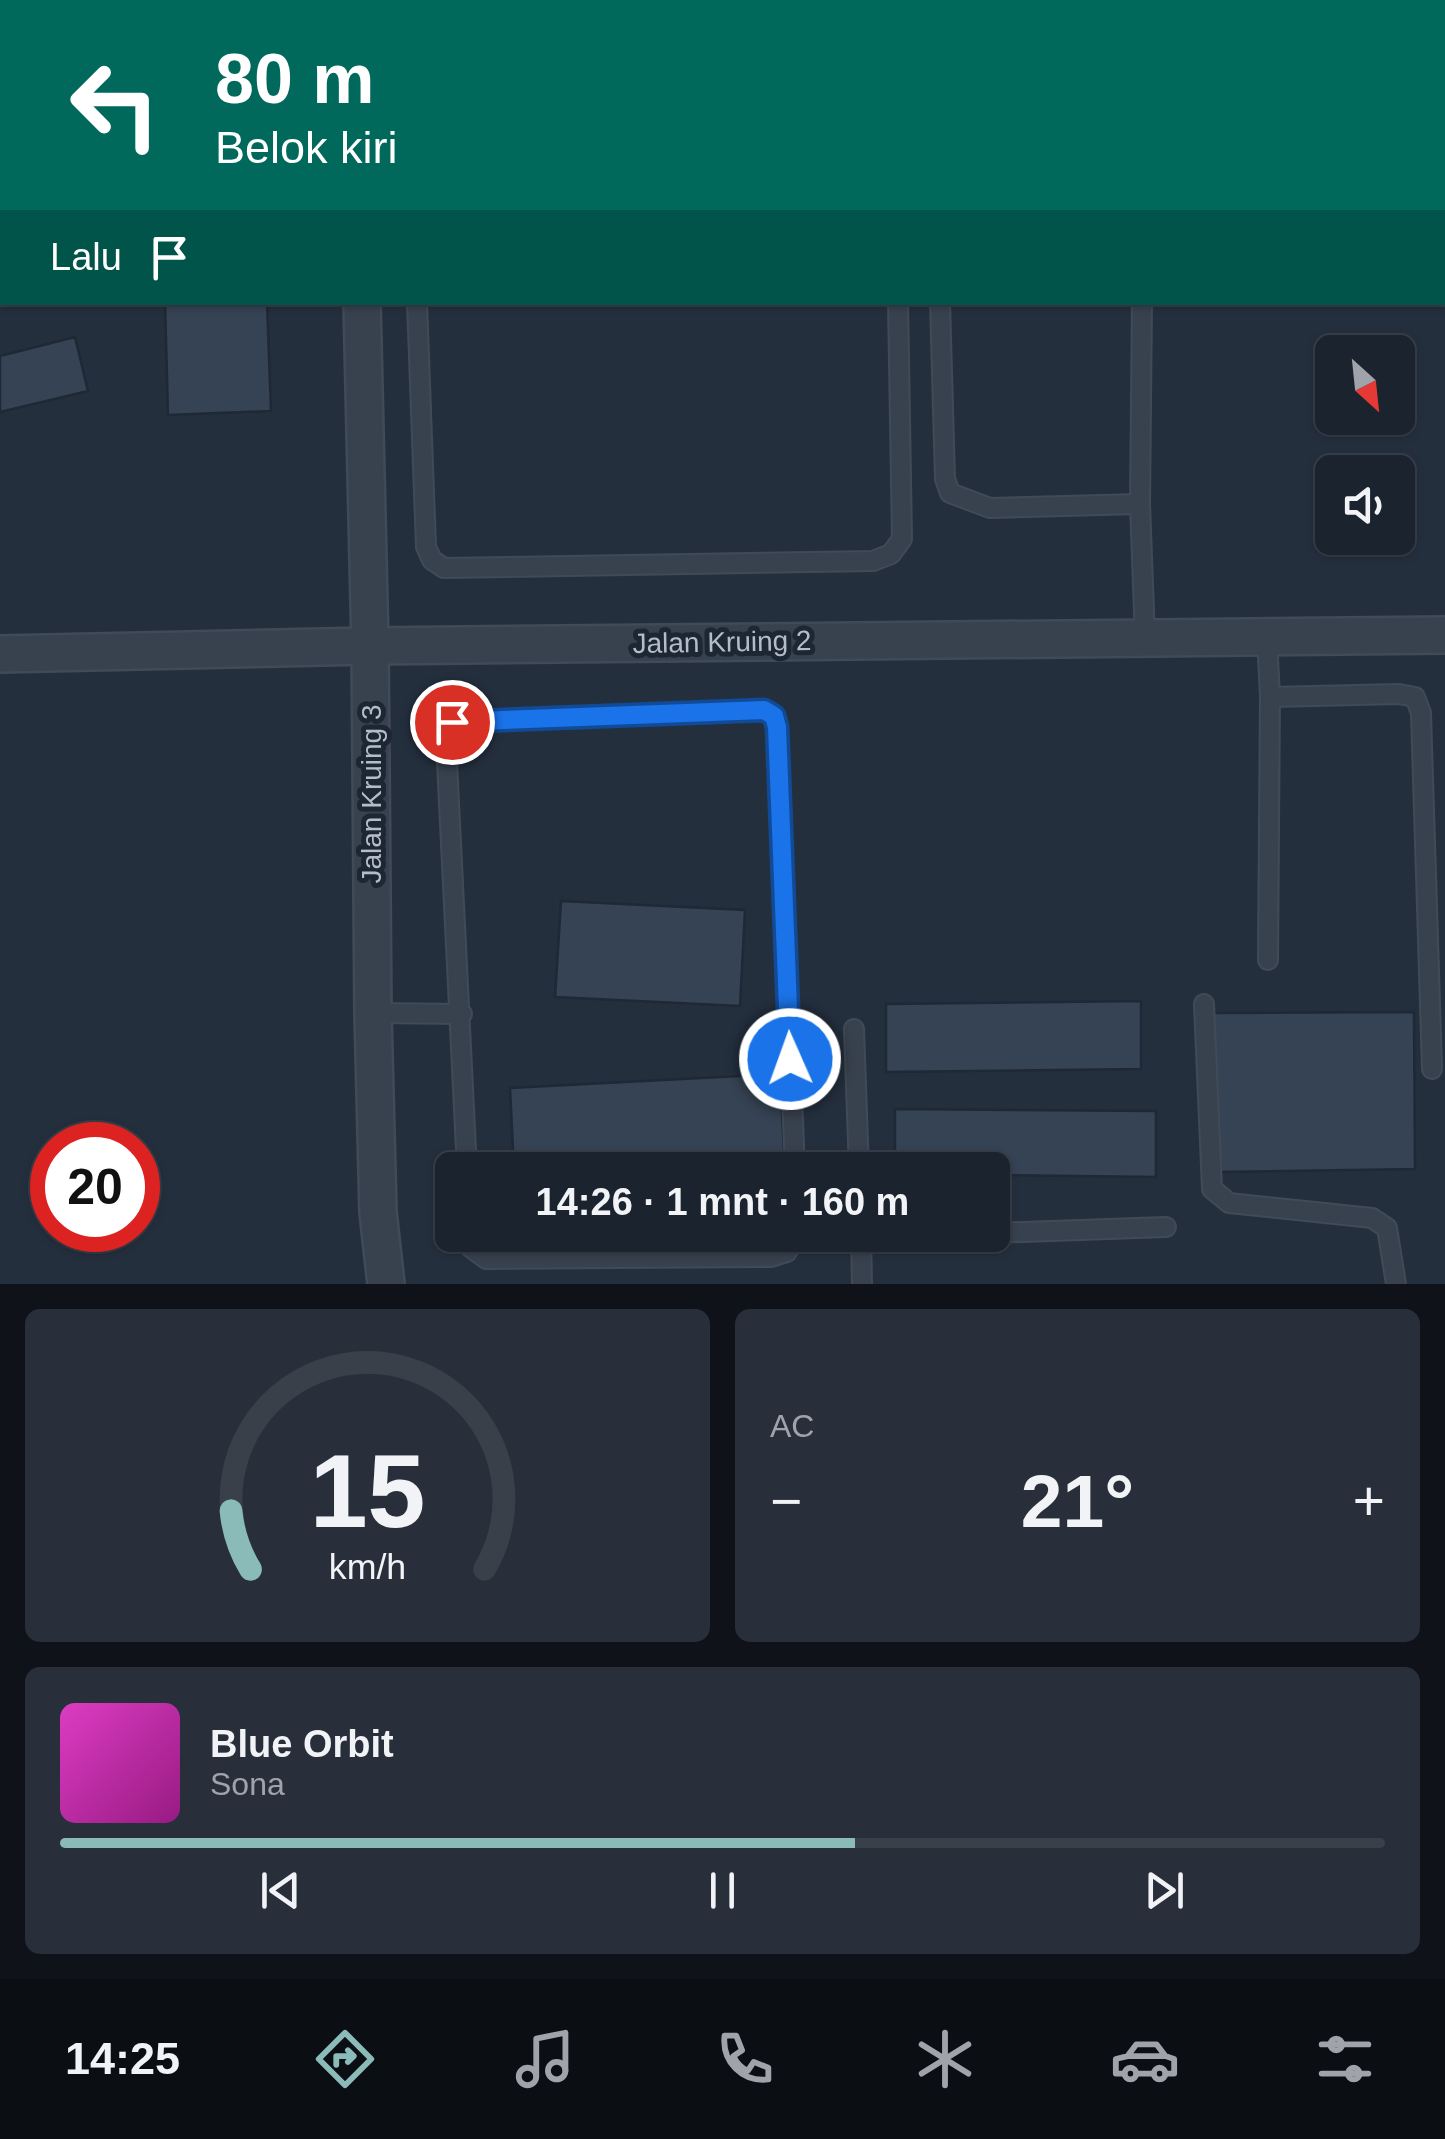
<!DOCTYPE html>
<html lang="id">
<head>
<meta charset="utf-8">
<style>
  body { margin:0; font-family:Helvetica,sans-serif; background:#282f3a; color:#f1f3f6; height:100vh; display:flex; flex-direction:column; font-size:38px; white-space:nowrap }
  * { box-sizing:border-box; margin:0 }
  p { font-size:32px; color:#a0a4aa }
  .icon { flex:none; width:55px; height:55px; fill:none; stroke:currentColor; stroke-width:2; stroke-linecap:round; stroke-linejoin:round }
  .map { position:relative; height:1284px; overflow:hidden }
  .side { display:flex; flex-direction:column; gap:25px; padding:25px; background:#0f1319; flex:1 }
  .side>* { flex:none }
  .banner { position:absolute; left:0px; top:0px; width:1445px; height:305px; box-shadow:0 2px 8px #0004,0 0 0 2px #39404a; background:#00695c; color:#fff; overflow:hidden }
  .needle { width:65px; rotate:153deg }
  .controls { position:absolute; left:1315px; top:335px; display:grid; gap:20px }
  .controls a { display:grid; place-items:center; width:100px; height:100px; border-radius:15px; background:#1b232e; box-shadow:0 2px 8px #0004,0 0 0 2px #39404a; font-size:50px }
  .speed { position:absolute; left:30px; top:1122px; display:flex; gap:20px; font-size:50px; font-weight:700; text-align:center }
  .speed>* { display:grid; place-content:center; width:130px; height:130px; border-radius:50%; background:#1b232e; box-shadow:0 2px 8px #0004,0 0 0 2px #39404a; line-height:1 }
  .speed .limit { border:15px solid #d22; background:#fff; color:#111 }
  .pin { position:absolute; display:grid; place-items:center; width:85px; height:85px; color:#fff; margin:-42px; border:5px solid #fff; border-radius:50%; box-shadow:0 2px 10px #0007 }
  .me { position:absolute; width:110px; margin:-55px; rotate:358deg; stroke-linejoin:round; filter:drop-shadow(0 0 8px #0008) }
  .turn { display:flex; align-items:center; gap:35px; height:210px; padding:0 50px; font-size:45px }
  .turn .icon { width:130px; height:130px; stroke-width:2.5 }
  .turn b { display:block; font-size:70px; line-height:85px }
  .then { display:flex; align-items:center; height:95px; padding:0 50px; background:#0003; gap:20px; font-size:38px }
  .big { font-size:75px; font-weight:800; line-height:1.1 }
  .side .widget { flex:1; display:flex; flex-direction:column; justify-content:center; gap:15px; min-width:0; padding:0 35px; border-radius:15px; background:#282f3a }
  .side .dial { align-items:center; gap:0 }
  .dial svg { height:260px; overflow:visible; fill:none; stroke:#39404a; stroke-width:7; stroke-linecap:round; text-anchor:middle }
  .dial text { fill:#f1f3f6; stroke:none }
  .song { display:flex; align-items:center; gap:30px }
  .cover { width:120px; height:120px; border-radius:15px; background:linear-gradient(135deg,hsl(310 70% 55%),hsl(310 70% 35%)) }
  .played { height:10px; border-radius:5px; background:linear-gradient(90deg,#8bbbb9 60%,#39404a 60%) }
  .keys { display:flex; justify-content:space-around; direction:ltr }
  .heat { display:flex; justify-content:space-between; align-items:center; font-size:55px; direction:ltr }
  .side .tiles { flex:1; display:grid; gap:25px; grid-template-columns:1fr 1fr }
  .widget:last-child { grid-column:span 2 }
  .trip { position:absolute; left:435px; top:1152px; width:575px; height:100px; border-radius:15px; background:#1b232e; box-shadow:0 2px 8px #0004,0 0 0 2px #39404a; font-weight:800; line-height:100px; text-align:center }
  .tabs { display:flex; height:160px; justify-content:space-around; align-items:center; background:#0b0e12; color:#a0a4aa }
  .tabs .icon { width:70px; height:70px }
  .tabs .current { color:#8bbbb9 }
  .tabs b { font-size:45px; color:#f1f3f6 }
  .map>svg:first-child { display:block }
  .building { fill:#364354; stroke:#1f2835; stroke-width:2.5 }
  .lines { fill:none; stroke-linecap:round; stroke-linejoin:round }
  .service-casing { stroke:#414a57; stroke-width:22 }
  .minor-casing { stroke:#414a57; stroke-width:40 }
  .service { stroke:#38414e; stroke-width:18 }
  .minor { stroke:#38414e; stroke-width:35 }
  .route-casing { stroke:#114b97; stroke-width:25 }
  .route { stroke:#1a73e8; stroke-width:18 }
  .labels { text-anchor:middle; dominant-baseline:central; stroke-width:10; stroke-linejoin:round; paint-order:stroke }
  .street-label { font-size:28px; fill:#b4bcc9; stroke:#1d2633 }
</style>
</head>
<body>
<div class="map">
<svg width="1445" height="1284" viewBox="0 0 1445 1284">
  <rect width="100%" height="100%" fill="#242f3e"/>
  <g class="building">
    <rect x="139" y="0" width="75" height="2"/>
    <polygon points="425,0 872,0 872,2 426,2"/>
    <polygon points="0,37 2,37 0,153"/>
    <polygon points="165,302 267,302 271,411 168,415"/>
    <polygon points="75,337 88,391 0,412 0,356"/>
    <polygon points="561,901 745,910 740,1006 555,997"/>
    <polygon points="1141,1001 1141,1069 886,1072 886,1004"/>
    <polygon points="1414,1012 1415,1169 1215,1172 1213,1013"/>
    <polygon points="780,1074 785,1170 514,1170 510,1088"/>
    <polygon points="895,1109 1156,1111 1156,1177 992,1175 992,1170 895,1170"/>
    <polygon points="517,1235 785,1235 518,1249"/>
  </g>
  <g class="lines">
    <g class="service-casing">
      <g id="service">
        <polyline points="414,0 414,2"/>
        <polyline points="894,0 894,2"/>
        <polyline points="1375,0 1380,0"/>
        <polyline points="417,302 426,547 432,560 444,568 873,561 891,554 902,539 898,302"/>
        <polyline points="940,302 945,479 950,493 990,508 1140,504"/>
        <polyline points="1142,302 1140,504 1145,638"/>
        <polyline points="1267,637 1270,697 1268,960"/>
        <polyline points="1270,697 1399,694 1415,697 1421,713 1432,1069"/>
        <polyline points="1204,1004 1212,1189 1229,1203 1372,1218 1387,1228 1396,1284"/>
        <polyline points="373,1013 462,1014"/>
        <polyline points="854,1029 859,1170"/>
        <polyline points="467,1170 446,742 452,722 764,711 774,716 777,727 795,1170"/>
        <polyline points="992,1233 1166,1227"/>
        <polyline points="470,1235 470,1247 486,1259 771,1257 787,1252 797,1235"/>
        <polyline points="861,1235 862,1284"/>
        <polyline points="861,1237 934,1235"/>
      </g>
    </g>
    <g class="minor-casing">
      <g id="minor">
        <polyline points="355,0 355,2"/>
        <polyline points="362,302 370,646 373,1013 378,1212 386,1284"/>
        <polyline points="0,654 370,646 1445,635"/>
      </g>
    </g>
    <use href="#service" class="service"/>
    <use href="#minor" class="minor"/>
  </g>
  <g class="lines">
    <g class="route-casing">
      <polyline id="route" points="452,722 764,710 774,716 777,727 790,1059"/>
    </g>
    <use href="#route" class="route"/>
  </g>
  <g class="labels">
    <g class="street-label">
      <text transform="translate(722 642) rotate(-1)">Jalan Kruing 2</text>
      <text transform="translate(371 794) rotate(-90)">Jalan Kruing 3</text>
    </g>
  </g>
</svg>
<div class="controls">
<a><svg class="needle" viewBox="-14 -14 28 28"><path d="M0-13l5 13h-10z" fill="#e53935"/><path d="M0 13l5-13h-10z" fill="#a0a4aa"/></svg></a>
<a><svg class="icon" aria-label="sound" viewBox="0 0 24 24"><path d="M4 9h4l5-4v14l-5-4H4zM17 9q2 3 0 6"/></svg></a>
</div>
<div class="speed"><div class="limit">20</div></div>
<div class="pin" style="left:452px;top:722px;background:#d93025"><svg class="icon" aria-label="arrive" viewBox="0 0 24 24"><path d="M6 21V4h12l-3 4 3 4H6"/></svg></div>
<svg class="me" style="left:790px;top:1059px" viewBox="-20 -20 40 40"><circle r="17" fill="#1a73e8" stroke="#fff" stroke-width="3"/><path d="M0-11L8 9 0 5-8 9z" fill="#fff"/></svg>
<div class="trip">14:26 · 1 mnt · 160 m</div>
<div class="banner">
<div class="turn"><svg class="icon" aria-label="left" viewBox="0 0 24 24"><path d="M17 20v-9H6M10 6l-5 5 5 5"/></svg><div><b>80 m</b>Belok kiri</div></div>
<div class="then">Lalu<svg class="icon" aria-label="arrive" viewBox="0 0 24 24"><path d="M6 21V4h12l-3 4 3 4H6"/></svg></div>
</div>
</div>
<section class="side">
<div class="tiles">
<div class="widget dial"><svg viewBox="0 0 100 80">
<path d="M14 69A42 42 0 1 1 86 69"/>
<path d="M14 69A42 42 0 0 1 8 51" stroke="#8bbbb9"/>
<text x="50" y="56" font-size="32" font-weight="700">15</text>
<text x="50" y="72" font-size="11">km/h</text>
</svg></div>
<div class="widget"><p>AC</p>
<div class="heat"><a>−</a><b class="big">21°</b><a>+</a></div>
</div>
<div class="widget">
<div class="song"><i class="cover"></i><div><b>Blue Orbit</b><p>Sona</p></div></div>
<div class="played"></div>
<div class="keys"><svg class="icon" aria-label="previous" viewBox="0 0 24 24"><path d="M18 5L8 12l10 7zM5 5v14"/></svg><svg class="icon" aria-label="pause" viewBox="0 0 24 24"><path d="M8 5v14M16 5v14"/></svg><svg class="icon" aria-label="next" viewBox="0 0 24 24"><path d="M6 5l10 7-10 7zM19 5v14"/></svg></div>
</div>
</div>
</section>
<nav class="tabs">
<b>14:25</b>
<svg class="icon current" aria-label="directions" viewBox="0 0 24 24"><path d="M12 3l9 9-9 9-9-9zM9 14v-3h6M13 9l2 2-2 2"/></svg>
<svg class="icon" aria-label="music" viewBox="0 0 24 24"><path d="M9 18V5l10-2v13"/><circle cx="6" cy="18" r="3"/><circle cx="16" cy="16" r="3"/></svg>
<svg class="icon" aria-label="phone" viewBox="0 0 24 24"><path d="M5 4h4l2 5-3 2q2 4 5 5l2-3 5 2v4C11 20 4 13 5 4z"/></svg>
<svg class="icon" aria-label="climate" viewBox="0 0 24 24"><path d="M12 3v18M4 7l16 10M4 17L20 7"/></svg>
<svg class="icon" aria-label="car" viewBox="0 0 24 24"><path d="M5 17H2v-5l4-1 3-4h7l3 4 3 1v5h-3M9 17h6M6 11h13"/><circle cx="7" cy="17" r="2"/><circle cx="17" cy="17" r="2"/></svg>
<svg class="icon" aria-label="filters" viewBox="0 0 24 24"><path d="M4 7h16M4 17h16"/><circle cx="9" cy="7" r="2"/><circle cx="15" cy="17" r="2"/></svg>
</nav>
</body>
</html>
